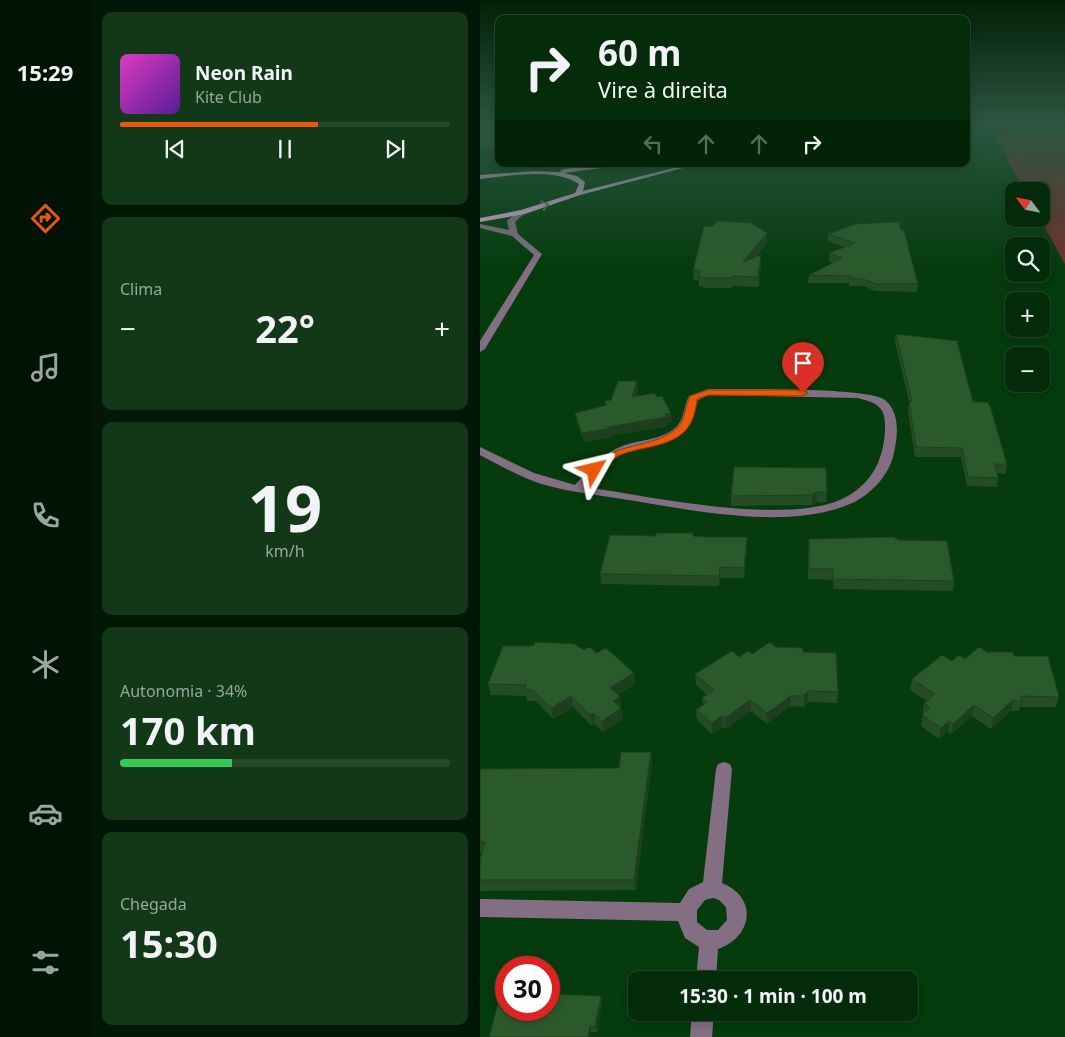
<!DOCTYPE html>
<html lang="pt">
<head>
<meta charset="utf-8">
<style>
  body { margin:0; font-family:"Noto Sans",sans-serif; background:#123818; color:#f1f3f6; height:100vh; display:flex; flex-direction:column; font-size:19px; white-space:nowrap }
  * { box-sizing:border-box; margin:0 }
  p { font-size:16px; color:#97a79c }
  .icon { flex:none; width:28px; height:28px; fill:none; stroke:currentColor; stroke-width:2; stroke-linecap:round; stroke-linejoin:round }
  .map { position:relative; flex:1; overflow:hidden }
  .drawer { display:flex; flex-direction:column; gap:12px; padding:12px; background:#021806; width:390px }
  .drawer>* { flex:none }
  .top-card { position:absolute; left:15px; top:15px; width:475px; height:152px; border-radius:10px; box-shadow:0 2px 8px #0003,0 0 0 1px #25482b; background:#042c0a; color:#f1f3f6; overflow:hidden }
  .needle { width:32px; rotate:302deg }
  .fabs { position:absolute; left:525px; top:182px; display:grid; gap:10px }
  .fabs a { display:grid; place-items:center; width:45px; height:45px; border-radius:10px; background:#042c0a; box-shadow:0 2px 8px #0003,0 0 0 1px #25482b; font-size:25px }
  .speed { position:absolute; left:15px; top:956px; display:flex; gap:10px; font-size:25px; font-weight:700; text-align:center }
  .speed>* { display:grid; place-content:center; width:65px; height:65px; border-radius:50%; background:#042c0a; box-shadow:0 2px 8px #0003,0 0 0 1px #25482b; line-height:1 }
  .speed .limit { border:8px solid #d22; background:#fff; color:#111 }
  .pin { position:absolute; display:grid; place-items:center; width:42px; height:42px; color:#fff; margin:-51px -21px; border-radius:50% 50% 50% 0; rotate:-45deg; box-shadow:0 0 5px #0007 }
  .pin .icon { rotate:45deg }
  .me { position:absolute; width:55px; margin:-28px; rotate:53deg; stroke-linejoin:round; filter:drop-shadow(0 0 4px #0008) }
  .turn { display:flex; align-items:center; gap:18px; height:105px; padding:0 20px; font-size:22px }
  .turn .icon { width:65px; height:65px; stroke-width:2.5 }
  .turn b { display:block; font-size:35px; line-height:42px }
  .lanes { display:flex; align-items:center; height:48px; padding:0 20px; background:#0003; justify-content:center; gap:25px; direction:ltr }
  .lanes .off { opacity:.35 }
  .big { font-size:38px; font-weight:700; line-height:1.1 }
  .drawer .widget { flex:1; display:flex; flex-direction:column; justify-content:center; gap:8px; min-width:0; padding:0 18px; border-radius:10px; background:#123818 }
  .drawer .dial { align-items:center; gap:0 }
  .dial b { font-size:65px; line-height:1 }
  .song { display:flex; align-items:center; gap:15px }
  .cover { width:60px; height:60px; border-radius:8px; background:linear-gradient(135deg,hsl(310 70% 55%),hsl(270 70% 35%)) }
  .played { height:5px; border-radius:2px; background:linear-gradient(90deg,#ea580c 60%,#25482b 60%) }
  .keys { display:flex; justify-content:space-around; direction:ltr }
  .heat { display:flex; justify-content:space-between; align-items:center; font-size:28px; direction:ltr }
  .charge { height:8px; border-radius:4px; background:linear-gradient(90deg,#34c759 34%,#25482b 0) }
  .trip { position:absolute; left:148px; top:971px; width:290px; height:50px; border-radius:10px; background:#042c0a; box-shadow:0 2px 8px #0003,0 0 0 1px #25482b; font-weight:700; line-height:50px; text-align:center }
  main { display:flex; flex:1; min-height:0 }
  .tabs { display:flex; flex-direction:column; width:90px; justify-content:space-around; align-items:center; background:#021204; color:#97a79c }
  .tabs .icon { width:35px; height:35px }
  .tabs .selected { color:#ea580c }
  .tabs b { font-size:22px; color:#f1f3f6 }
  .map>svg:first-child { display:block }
  .green { fill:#6f322f }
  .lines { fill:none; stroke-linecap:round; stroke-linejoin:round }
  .minor { fill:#836e84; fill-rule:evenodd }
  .major { fill:#d6abd8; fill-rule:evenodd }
  .wall { fill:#244d26 }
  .shaded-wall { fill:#1d3f1f }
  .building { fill:#2a5a2c; stroke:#1d3f1f }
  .oneway { stroke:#646d68 }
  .route { fill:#ea580c; stroke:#983908 }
</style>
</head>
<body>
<main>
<nav class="tabs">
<b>15:29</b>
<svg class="icon selected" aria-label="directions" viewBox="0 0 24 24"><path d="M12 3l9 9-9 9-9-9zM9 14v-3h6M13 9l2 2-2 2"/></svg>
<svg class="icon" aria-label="music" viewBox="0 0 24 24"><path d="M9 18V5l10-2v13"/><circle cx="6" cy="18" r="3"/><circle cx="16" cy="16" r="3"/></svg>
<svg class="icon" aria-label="phone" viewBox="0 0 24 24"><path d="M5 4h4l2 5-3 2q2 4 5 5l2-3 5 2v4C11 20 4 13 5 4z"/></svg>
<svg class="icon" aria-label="climate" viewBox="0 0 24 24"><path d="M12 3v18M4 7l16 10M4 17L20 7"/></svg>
<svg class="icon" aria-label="car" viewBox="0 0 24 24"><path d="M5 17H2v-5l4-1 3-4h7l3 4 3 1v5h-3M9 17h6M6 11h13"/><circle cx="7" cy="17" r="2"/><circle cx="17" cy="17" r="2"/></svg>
<svg class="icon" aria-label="filters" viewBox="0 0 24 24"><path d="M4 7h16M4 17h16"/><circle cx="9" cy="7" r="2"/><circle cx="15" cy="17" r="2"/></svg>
</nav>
<section class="drawer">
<div class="widget">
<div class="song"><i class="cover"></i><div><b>Neon Rain</b><p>Kite Club</p></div></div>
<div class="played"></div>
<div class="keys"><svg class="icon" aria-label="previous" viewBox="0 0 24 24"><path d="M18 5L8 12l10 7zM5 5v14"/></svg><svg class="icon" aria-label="pause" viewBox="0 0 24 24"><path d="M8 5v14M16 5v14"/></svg><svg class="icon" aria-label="next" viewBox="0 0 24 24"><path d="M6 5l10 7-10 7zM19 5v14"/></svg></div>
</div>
<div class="widget"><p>Clima</p>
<div class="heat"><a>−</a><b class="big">22°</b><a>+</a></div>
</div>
<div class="widget dial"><b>19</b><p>km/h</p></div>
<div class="widget"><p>Autonomia · 34%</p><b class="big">170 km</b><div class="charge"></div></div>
<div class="widget"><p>Chegada</p><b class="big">15:30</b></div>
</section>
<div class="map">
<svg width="585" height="1037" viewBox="0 0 585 1037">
  <rect width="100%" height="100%" fill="#063b0d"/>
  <polygon class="green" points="560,122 585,122 585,264 560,219 561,191 545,191 512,132"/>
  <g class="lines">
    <g class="minor">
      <polygon points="39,210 46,212 35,222 38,234 62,254 5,349 0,352 0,341 54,255 32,236 0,228 0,224 29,230 27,221"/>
      <path d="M228 389C255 389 390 387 405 400 420 413 418 434 414 453 409 477 388 498 365 506 304 529 217 511 155 501 125 496 94 493 65 485 42 478 21 466 0 455V447L54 473 95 485C108 470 121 455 140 447 158 439 184 441 198 425 205 416 204 405 209 396ZM229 395 377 398C397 403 406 406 405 429 404 463 388 490 355 502 292 523 172 497 106 487 118 472 131 459 148 451 185 436 206 448 218 400Z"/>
      <path d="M244 762 250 764 252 769 242 883C278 897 273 937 238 949L236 980H216L219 947 205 938 198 921 0 917V899L200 903 209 889 223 882 236 769 238 764ZM233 898 239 900 246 907 247 920 238 930H227L217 922V910L225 900Z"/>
      <polygon points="212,1012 234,1012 232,1037 210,1037"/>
    </g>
    <path class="major" d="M133 164H151L84 173 97 176 105 182 103 191 209 164H218L100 195 45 214 0 222V218L41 210 95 193 99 184C75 167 28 176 0 179V175L54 171 81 172 80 171 83 169Z"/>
  </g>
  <g class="wall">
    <polygon points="0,122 19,122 19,149 0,148"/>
    <polygon points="232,227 287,233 287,242 275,258 281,255 281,265 279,287 253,286 252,288 226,288 219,286 219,280 214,280 213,270"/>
    <polygon points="421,230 438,284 437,292 395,291 383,286 369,286 369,283 328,283 329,275 353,263 349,261 349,253 365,247 348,241 348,234"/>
    <polygon points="416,334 493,402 527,464 526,474 517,473 518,478 517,487 487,486 481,457 435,457 428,411 429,402 415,342"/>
    <polygon points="158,390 156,396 177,397 191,413 192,422 187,423 187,426 129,436 130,438 104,442 97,422 95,413 125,406 125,401 131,400"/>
    <polygon points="347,492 346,502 337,502 332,505 251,506 251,496"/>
    <polygon points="213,533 213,536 226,537 267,537 267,548 264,578 240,578 239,586 121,584 120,574 176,536"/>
    <polygon points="418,540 474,581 473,591 353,589 353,580 328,579 328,549"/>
    <polygon points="296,647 323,652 358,692 357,703 328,702 324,707 310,706 287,724 271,711 246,729 243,727 232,734 217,720 216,710 223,705 222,698 227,695 216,685 215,674 259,657 272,654"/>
    <polygon points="104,650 116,653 156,683 138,695 143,719 123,732 115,724 112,726 93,707 73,719 56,701 47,701 46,696 11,695 8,684"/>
    <polygon points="507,652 534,656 579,697 576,707 540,707 539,711 531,711 511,729 492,716 471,734 468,732 459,739 441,726 444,703 447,701 430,690 432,679 472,661 485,659"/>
    <polygon points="171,752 172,763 156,890 0,891 0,859 2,852 0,852 0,769 139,768"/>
    <polygon points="121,996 122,1001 117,1032 111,1032 26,1010"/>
  </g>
  <g class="shaded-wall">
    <polygon points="287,233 287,242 263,271 263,262"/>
    <polygon points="281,255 281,265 279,287 278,277"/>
    <polygon points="157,381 158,390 153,406 152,397"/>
    <polygon points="191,413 192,422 187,423 187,426 129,436 130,438 104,442 102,433 128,427"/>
    <polygon points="337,492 337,502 332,505 332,495"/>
    <polygon points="267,537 267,548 264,578 264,568"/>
    <polygon points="240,567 240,578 239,586 239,576"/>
    <polygon points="154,673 156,683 132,699 130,688"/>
    <polygon points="328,691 328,702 324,707 324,696"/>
    <polygon points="91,696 93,707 73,719 71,708"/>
    <polygon points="140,696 141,707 135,711 133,701"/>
    <polygon points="311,696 310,706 287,724 287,713"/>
    <polygon points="270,700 271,711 246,729 245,718"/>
    <polygon points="533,700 531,711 511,729 513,718"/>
    <polygon points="494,705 492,716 471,734 473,724"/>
    <polygon points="141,708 143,719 123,732 122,721"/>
    <polygon points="114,713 115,724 112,726 110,715"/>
    <polygon points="242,716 243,727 232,734 232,723"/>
    <polygon points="469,721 468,732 459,739 461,728"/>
    <polygon points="171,752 172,763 156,890 154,880"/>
    <polygon points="121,996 122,1001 117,1032 115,1027"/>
    <polygon points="110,1026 111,1032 110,1037 108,1037"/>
  </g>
  <g class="building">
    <polygon points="0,122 19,122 19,140 0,139"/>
    <polygon points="238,221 271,223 287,233 263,262 281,255 278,277 252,276 252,278 225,278 219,276 220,270 213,270 224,226 232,227"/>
    <polygon points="419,222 421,230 424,230 425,234 438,284 396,284 383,279 370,278 370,276 329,275 362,258 349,253 375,243 348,234 376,224"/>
    <polygon points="416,334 477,341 493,402 507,402 510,406 527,464 515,464 518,478 488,477 482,448 436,447 429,402 432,402"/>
    <polygon points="138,381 157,381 152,397 175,393 177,397 182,396 191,413 185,414 186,417 128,427 128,429 102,433 95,413 127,405 125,401 131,400"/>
    <polygon points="254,467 346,468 347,492 337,492 332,495 251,496"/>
    <polygon points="176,533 213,533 213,536 226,537 267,537 264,568 240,567 239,576 120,574 130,535 176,536"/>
    <polygon points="414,537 418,540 467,541 474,581 353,579 353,569 329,569 329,539"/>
    <polygon points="55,642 95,644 104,650 110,647 116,653 126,648 154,673 130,688 140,696 133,701 141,708 122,721 114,713 110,715 91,696 71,708 53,690 45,690 46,685 8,684 23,646 50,646 54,645"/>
    <polygon points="290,642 296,647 323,648 323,652 356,653 358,692 328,691 324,696 311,696 287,713 270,700 245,718 242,716 232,723 216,710 227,702 222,698 234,690 215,674 252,651 259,657 268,651 272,654"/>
    <polygon points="499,647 507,652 533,652 534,656 568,656 579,697 541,696 542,701 533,700 513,718 494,705 473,724 469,721 461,728 442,715 450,707 444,703 455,694 432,679 462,655 472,661 479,655 485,659"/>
    <polygon points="141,752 171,752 154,880 0,880 0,859 5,842 0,842 0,769 139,768"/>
    <polygon points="31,964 66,965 65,968 30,968"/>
    <polygon points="26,985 26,1010 69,1010 69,994 121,996 115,1027 110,1026 108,1037 9,1037 21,992 24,992"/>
  </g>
  <defs><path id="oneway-chevron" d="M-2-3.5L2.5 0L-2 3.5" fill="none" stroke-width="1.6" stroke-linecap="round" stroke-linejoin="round" transform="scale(1.25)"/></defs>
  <use class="oneway" href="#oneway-chevron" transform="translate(65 205) rotate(-17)"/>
  <linearGradient id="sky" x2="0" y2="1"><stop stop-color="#032007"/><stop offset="0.46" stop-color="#2a5540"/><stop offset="1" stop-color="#2a5540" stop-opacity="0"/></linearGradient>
  <rect width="585" height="268" fill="url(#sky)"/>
  <path class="route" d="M228 390H323L328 393 323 396 229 395 217 399C216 410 213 423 205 431 187 449 157 446 136 457 128 462 121 474 110 472L109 470C132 441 172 450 197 428 206 419 205 406 210 396Z"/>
</svg>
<div class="fabs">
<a><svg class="needle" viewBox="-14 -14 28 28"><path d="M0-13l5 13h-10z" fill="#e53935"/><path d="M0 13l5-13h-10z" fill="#97a79c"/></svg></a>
<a><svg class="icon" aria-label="search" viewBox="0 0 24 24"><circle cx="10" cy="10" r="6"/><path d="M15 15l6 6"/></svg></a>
<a>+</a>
<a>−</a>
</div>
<div class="speed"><div class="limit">30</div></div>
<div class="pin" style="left:323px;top:393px;background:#d93025"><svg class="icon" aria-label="arrive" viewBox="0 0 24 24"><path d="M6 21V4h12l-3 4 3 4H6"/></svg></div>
<svg class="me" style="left:114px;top:470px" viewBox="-20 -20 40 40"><path d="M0-17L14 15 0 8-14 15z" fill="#ea580c" stroke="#fff" stroke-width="4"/></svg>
<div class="trip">15:30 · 1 min · 100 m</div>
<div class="top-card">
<div class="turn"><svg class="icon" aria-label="right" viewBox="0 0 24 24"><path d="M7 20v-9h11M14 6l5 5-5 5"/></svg><div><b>60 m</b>Vire à direita</div></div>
<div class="lanes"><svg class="icon off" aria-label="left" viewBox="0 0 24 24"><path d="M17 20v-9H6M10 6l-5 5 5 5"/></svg><svg class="icon off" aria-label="ahead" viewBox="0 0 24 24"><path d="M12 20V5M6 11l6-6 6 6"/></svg><svg class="icon off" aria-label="ahead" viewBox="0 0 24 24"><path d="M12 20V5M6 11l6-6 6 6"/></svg><svg class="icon" aria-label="right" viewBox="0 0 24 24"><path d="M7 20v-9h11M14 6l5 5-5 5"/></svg></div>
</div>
</div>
</main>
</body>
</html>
